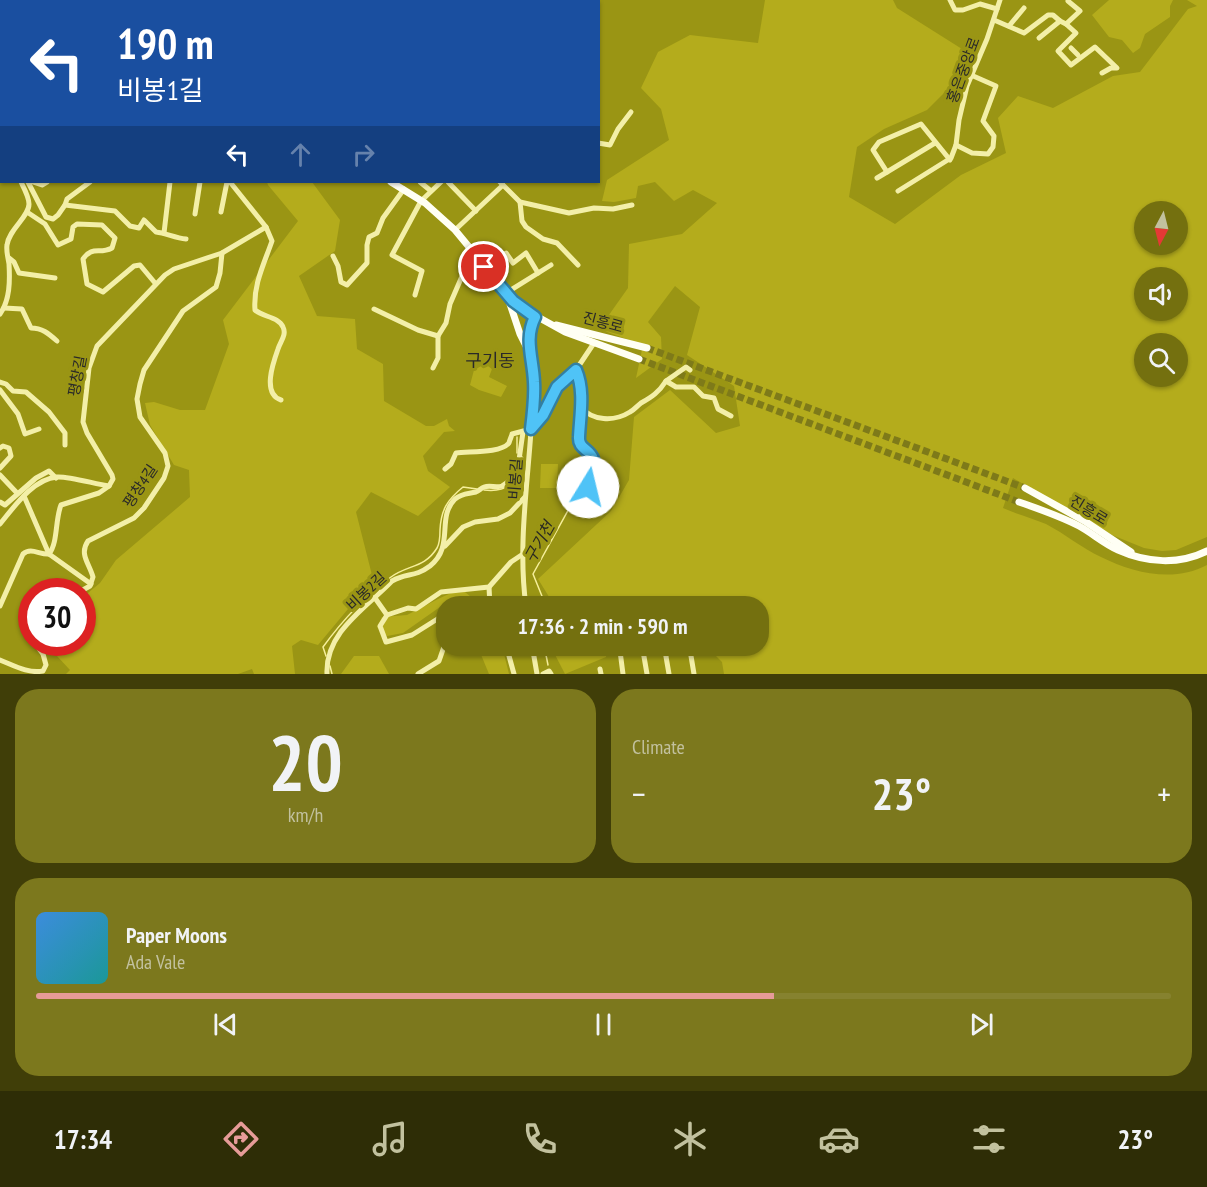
<!DOCTYPE html>
<html lang="en">
<head>
<meta charset="utf-8">
<style>
  body { margin:0; font-family:"PT Sans Narrow","Noto Sans KR",sans-serif; background:#7c781d; color:#f1f3f6; height:100vh; display:flex; flex-direction:column; font-size:22px; white-space:nowrap }
  * { box-sizing:border-box; margin:0 }
  p { font-size:20px; color:#c2c19e }
  .icon { flex:none; width:33px; height:33px; fill:none; stroke:currentColor; stroke-width:2; stroke-linecap:round; stroke-linejoin:round }
  .map { position:relative; height:674px; overflow:hidden }
  .side { display:flex; flex-direction:column; gap:15px; padding:15px; background:#403e08; flex:1 }
  .side>* { flex:none }
  .hud { position:absolute; left:0px; top:0px; width:600px; height:183px; box-shadow:0 2px 4px #0004; background:#1a4fa0; color:#fff; overflow:hidden }
  .needle { width:39px; rotate:187deg }
  .fabs { position:absolute; left:1134px; top:201px; display:grid; gap:12px }
  .fabs a { display:grid; place-items:center; width:54px; height:54px; border-radius:50%; background:#74700f; box-shadow:0 2px 4px #0004; font-size:30px }
  .speed { position:absolute; left:18px; top:578px; display:flex; gap:12px; font-size:30px; font-weight:700; text-align:center }
  .speed>* { display:grid; place-content:center; width:78px; height:78px; border-radius:50%; background:#74700f; box-shadow:0 2px 4px #0004; line-height:1 }
  .speed .limit { border:9px solid #d22; background:#fff; color:#111 }
  .pin { position:absolute; display:grid; place-items:center; width:51px; height:51px; color:#fff; margin:-26px; border:3px solid #fff; border-radius:50%; box-shadow:0 2px 6px #0007 }
  .me { position:absolute; width:66px; margin:-33px; rotate:9deg; stroke-linejoin:round; filter:drop-shadow(0 0 4px #0008) }
  .turn { display:flex; align-items:center; gap:21px; height:126px; padding:0 18px; font-size:27px }
  .turn .icon { width:78px; height:78px; stroke-width:2.5 }
  .turn b { display:block; font-size:42px; line-height:51px }
  .lanes { display:flex; align-items:center; height:57px; padding:0 18px; background:#0003; justify-content:center; gap:30px; direction:ltr }
  .lanes .off { opacity:.35 }
  .big { font-size:45px; font-weight:700; line-height:1.1 }
  .side .tile { flex:1; display:flex; flex-direction:column; justify-content:center; gap:9px; min-width:0; padding:0 21px; border-radius:24px; background:#7c781d }
  .side .dial { align-items:center; gap:0 }
  .dial b { font-size:78px; line-height:1 }
  .song { display:flex; align-items:center; gap:18px }
  .cover { width:72px; height:72px; border-radius:9px; background:linear-gradient(135deg,hsl(210 70% 55%),hsl(180 70% 35%)) }
  .played { height:6px; border-radius:3px; background:linear-gradient(90deg,#e69b98 65%,#86822f 65%) }
  .keys { display:flex; justify-content:space-around; direction:ltr }
  .heat { display:flex; justify-content:space-between; align-items:center; font-size:33px; direction:ltr }
  .side .tiles { flex:1; display:grid; gap:15px; grid-template-columns:1fr 1fr }
  .tile:last-child { grid-column:span 2 }
  .trip { position:absolute; left:436px; top:596px; width:333px; height:60px; border-radius:24px; background:#74700f; box-shadow:0 2px 4px #0004; font-weight:700; line-height:60px; text-align:center }
  .tab-bar { display:flex; height:96px; justify-content:space-around; align-items:center; background:#2e2d06; color:#c2c19e }
  .tab-bar .icon { width:42px; height:42px }
  .tab-bar .current { color:#e69b98 }
  .tab-bar b { font-size:27px; color:#f1f3f6 }
  .map>svg:first-child { display:block }
  .green { fill:#b4ac1c; fill-rule:evenodd }
  .lines { fill:none; stroke-linecap:round; stroke-linejoin:round }
  .stream { stroke:#f6ef9a; stroke-width:1.5 }
  .major-tunnel { stroke:#7e7a19; stroke-width:7; stroke-dasharray:7 3.5; stroke-linecap:butt }
  .minor { stroke:#f3efa8; stroke-width:5 }
  .major { stroke:#fffff4; stroke-width:7 }
  .route-casing { stroke:#337fa1; stroke-width:15 }
  .route { stroke:#4fc3f7; stroke-width:10 }
  .labels { text-anchor:middle; dominant-baseline:central; stroke-width:6; stroke-linejoin:round; paint-order:stroke }
  .street-label { font-size:15px; fill:#292929; stroke:#9a9514 }
  .water-label { font-size:16px; font-style:italic; fill:#282821; stroke:#9a9514 }
  .quarter-label { font-size:18px; fill:#292929; stroke:#9a9514 }
</style>
</head>
<body>
<div class="map">
<svg width="1207" height="674" viewBox="0 0 1207 674">
  <rect width="100%" height="100%" fill="#9a9514"/>
  <g class="green">
    <path d="M765 0H893L897 8 962 49 954 83 927 110 884 129 857 147 849 197 895 224 961 175 1006 153 998 118 1018 96 1053 108 1113 76 1140 72 1188 9 1197 6 1187 0H1207V537L1176 550 1162 551 1144 548 1112 535 1013 478 1003 508C1016 514 1032 518 1046 524 1065 534 1082 548 1101 557 1133 573 1174 583 1207 565V674H724L722 662 705 645H759V606H551V600L538 579 611 511 629 480 634 417 670 390 716 433 740 426 734 386 687 355 700 307 675 286 648 322 661 337 662 359 636 378 643 345 599 329 628 288 629 244 682 234 717 203 693 190 674 201 655 182 638 186 636 198 614 202 602 201 607 180 669 140 661 109 641 88 658 52 690 35 758 43ZM1144 212H1178V244H1144ZM1144 278H1178V310H1144ZM1144 344H1178V376H1144Z"/>
    <polygon points="1109,0 1173,0 1170,6 1170,17 1145,34 1140,48 1133,53 1122,40 1109,37 1092,15"/>
    <polygon points="267,182 312,182 340,220 335,251 299,276 317,316 355,319 357,349 383,364 384,401 426,426 434,426 447,419 449,426 455,431 444,432 423,456 428,471 450,487 418,516 371,492 356,512 373,579 318,645 301,640 292,646 295,674 254,674 252,669 238,674 66,674 70,670 44,642 82,642 83,597 100,583 116,560 190,497 189,470 174,465 150,425 145,403 154,402 180,410 205,410 229,344 223,320 298,221 268,185"/>
    <polygon points="485,364 492,369 489,377 507,386 501,397 479,390 470,385 474,370"/>
    <polygon points="541,464 558,464 557,488 540,488"/>
    <polygon points="465,592 471,597 473,606 440,607 403,633 387,636 377,627 382,617 407,615 438,599 451,593"/>
    <polygon points="477,645 499,645 504,654 509,674 489,674"/>
    <polygon points="550,645 608,645 606,657 565,674"/>
    <polygon points="354,656 379,656 389,674 341,674"/>
  </g>
  <g class="lines">
    <g class="stream">
      <polyline points="517,437 517,453"/>
      <path d="M484 490C508 493 520 481 523 458L521 456"/>
      <polyline points="546,606 533,574 587,476 590,456"/>
      <polyline points="544,645 548,665"/>
      <path d="M326 656 323 647C342 621 365 596 391 577 407 565 425 568 437 548 440 543 440 536 440 530 441 510 447 500 463 487L477 489"/>
      <polyline points="330,666 332,674"/>
    </g>
    <g class="major-tunnel">
      <polyline points="647,348 1025,488"/>
      <polyline points="639,359 1019,502"/>
    </g>
    <g class="minor">
      <polyline points="68,0 68,2"/>
      <polyline points="328,0 329,2"/>
      <polyline points="405,0 406,2"/>
      <polyline points="532,0 533,2"/>
      <polyline points="950,0 955,10 963,10 980,4 997,9"/>
      <polyline points="442,2 442,0"/>
      <polyline points="994,20 1024,33 1048,15 1053,15 1060,21 1066,24 1080,11 1068,1"/>
      <polyline points="1066,24 1076,33 1058,51 1071,65 1095,47 1117,68 1111,68 1102,73"/>
      <polyline points="1009,26 1024,8"/>
      <polyline points="1039,38 1060,21"/>
      <polyline points="1071,48 1078,55"/>
      <polyline points="0,53 2,53"/>
      <polyline points="0,78 2,78"/>
      <polyline points="0,126 2,131"/>
      <polyline points="598,143 610,145 618,129 631,112"/>
      <polyline points="935,143 887,172 873,150 879,142 921,124 950,160"/>
      <polyline points="956,145 972,153 988,154 993,147 994,136 983,121 996,86 971,75"/>
      <polyline points="0,148 2,150"/>
      <polyline points="877,178 887,172"/>
      <path d="M28 182 46 217 53 219 58 215 65 205 115 211 130 226 139 228 144 220 156 232C166 233 175 238 186 239"/>
      <polyline points="33,182 42,185 47,182"/>
      <path d="M230 182 266 227 272 241C264 264 253 285 255 310 263 317 279 317 283 327 287 335 280 342 278 349 273 363 262 394 281 400"/>
      <polyline points="420,182 431,191"/>
      <polyline points="448,182 476,211"/>
      <polyline points="500,182 520,202 569,213 594,208 613,209 632,205"/>
      <polyline points="898,191 951,158 956,145 959,120 967,86 987,39 1000,0"/>
      <polyline points="520,202 522,221 526,227 543,239 557,243 578,265"/>
      <polyline points="65,205 67,199 90,182"/>
      <path d="M27 212 45 224 58 245 71 239 73 227 77 224 102 225 115 238 112 248C99 255 93 245 83 259L87 284 103 292 134 266 140 265 155 283"/>
      <polyline points="221,212 227,182"/>
      <polyline points="195,214 200,182"/>
      <polyline points="455,230 503,185"/>
      <polyline points="164,233 170,182"/>
      <polyline points="333,256 338,266 341,282 347,285 367,263 367,245 369,237 377,233 383,218 404,189"/>
      <polyline points="9,258 14,262 19,273 55,278"/>
      <polyline points="484,267 506,253 513,263 526,253 538,273"/>
      <polyline points="506,293 551,265"/>
      <polyline points="415,295 422,271 392,255 421,201 441,182"/>
      <path d="M4 308 22 309 31 328C42 328 48 333 57 341"/>
      <polyline points="374,309 418,330 438,336 446,323 450,304 466,267 475,255"/>
      <path d="M0 314C10 300 10 281 9 264 8 257 6 251 7 245 9 229 29 217 29 204 29 197 24 188 21 182"/>
      <polyline points="433,368 438,358 438,336"/>
      <polyline points="666,381 686,367 690,370"/>
      <polyline points="0,382 6,384 13,391 26,392 49,412 65,433 65,445"/>
      <polyline points="0,390 18,414 25,434 39,429"/>
      <path d="M581 407C592 421 614 422 630 412 634 410 637 406 641 403 652 397 659 392 666 381L676 387H694L703 396 714 398 718 409 731 416"/>
      <polyline points="0,448 3,446 9,448 11,456 0,468"/>
      <path d="M445 469 451 464 456 453C468 451 500 454 509 443 509 442 512 435 512 434L531 429 543 415 557 387 576 370"/>
      <polyline points="0,475 17,493"/>
      <path d="M591 489 588 487C588 478 596 469 593 459 590 449 578 449 579 437 580 415 584 391 576 370L594 343"/>
      <polyline points="24,496 49,554 91,584"/>
      <polyline points="0,502 5,505 36,478 49,471 56,478"/>
      <path d="M0 524C14 507 33 479 57 477 68 476 95 484 109 486L113 479 112 475 87 433 83 422 89 368 97 346 165 275 174 269 222 253 266 227"/>
      <polyline points="445,546 463,527 475,522 498,519 510,513 525,497"/>
      <polyline points="489,587 490,606"/>
      <path d="M81 591 90 586 93 577C89 563 79 554 88 541L134 518 144 508 164 478 168 466 165 453 140 417 137 399 140 384 144 370 183 311 216 287 220 273 222 253"/>
      <polyline points="375,598 387,615"/>
      <path d="M0 606 23 554C31 547 40 555 49 554 58 543 55 520 61 505L99 493 109 486"/>
      <path d="M526 606C518 549 527 489 531 431 533 405 536 380 530 354"/>
      <polyline points="447,621 439,618 412,635 386,642 380,626 387,615 408,608 416,609 441,592 489,587 511,562 523,554"/>
      <polyline points="32,627 32,632"/>
      <polyline points="506,645 514,674"/>
      <polyline points="532,645 537,674"/>
      <polyline points="623,645 620,651 623,674"/>
      <polyline points="642,645 647,674"/>
      <polyline points="664,645 669,674"/>
      <polyline points="666,654 690,650 694,674"/>
      <path d="M0 660C13 665 28 674 43 671L46 665 43 654 34 642"/>
      <polyline points="600,669 601,674"/>
      <path d="M327 674C325 632 366 608 392 581 407 572 414 578 430 566 455 546 436 518 455 499 462 493 468 494 476 492 479 491 481 488 484 487 490 485 496 488 502 486 508 483 512 478 517 474L523 432"/>
      <polyline points="418,674 439,661 447,638"/>
      <polyline points="543,674 549,671 551,674"/>
    </g>
    <g class="major">
      <polyline points="312,0 313,2"/>
      <polyline points="75,2 79,0"/>
      <polyline points="0,32 2,31"/>
      <polyline points="391,182 425,203 455,230 518,306 565,332 639,359"/>
      <polyline points="508,298 520,334 530,354"/>
      <polyline points="556,325 647,348"/>
      <polyline points="529,348 530,328"/>
      <polyline points="1025,488 1086,522 1131,552"/>
      <path d="M1019 502C1039 509 1060 516 1079 526 1092 533 1104 544 1118 550 1147 563 1179 565 1207 551"/>
    </g>
  </g>
  <g class="lines">
    <g class="route-casing">
      <path id="route" d="M484 267 513 301 535 317C524 339 533 358 534 382 535 397 533 413 531 429L543 415 557 387 576 370C585 391 580 415 579 437 578 449 590 449 593 459 596 469 588 478 588 487"/>
    </g>
    <use href="#route" class="route"/>
  </g>
  <g class="labels">
    <g class="street-label">
      <text transform="translate(963 70) rotate(-70)">홍은중앙로</text>
      <text transform="translate(603 322) rotate(15)">진흥로</text>
      <text transform="translate(77 376) rotate(-79)">평창길</text>
      <text transform="translate(515 479) rotate(-86)">비봉길</text>
      <text transform="translate(140 486) rotate(-56)">평창4길</text>
      <text transform="translate(1089 510) rotate(31)">진흥로</text>
      <text transform="translate(366 591) rotate(-43)">비봉2길</text>
    </g>
    <g class="water-label">
      <text transform="translate(539 542) rotate(-61)">구기천</text>
    </g>
    <g class="quarter-label">
      <text x="490" y="360">구기동</text>
    </g>
  </g>
</svg>
<div class="fabs">
<a><svg class="needle" viewBox="-14 -14 28 28"><path d="M0-13l5 13h-10z" fill="#e53935"/><path d="M0 13l5-13h-10z" fill="#c2c19e"/></svg></a>
<a><svg class="icon" aria-label="sound" viewBox="0 0 24 24"><path d="M4 9h4l5-4v14l-5-4H4zM17 9q2 3 0 6"/></svg></a>
<a><svg class="icon" aria-label="search" viewBox="0 0 24 24"><circle cx="10" cy="10" r="6"/><path d="M15 15l6 6"/></svg></a>
</div>
<div class="speed"><div class="limit">30</div></div>
<div class="pin" style="left:484px;top:267px;background:#d93025"><svg class="icon" aria-label="arrive" viewBox="0 0 24 24"><path d="M6 21V4h12l-3 4 3 4H6"/></svg></div>
<svg class="me" style="left:588px;top:487px" viewBox="-20 -20 40 40"><circle r="19" fill="#fff"/><path d="M0-13L10 11 0 6-10 11z" fill="#4fc3f7"/></svg>
<div class="trip">17:36 · 2 min · 590 m</div>
<div class="hud">
<div class="turn"><svg class="icon" aria-label="left" viewBox="0 0 24 24"><path d="M17 20v-9H6M10 6l-5 5 5 5"/></svg><div><b>190 m</b>비봉1길</div></div>
<div class="lanes"><svg class="icon" aria-label="left" viewBox="0 0 24 24"><path d="M17 20v-9H6M10 6l-5 5 5 5"/></svg><svg class="icon off" aria-label="ahead" viewBox="0 0 24 24"><path d="M12 20V5M6 11l6-6 6 6"/></svg><svg class="icon off" aria-label="right" viewBox="0 0 24 24"><path d="M7 20v-9h11M14 6l5 5-5 5"/></svg></div>
</div>
</div>
<section class="side">
<div class="tiles">
<div class="tile dial"><b>20</b><p>km/h</p></div>
<div class="tile"><p>Climate</p>
<div class="heat"><a>−</a><b class="big">23°</b><a>+</a></div>
</div>
<div class="tile">
<div class="song"><i class="cover"></i><div><b>Paper Moons</b><p>Ada Vale</p></div></div>
<div class="played"></div>
<div class="keys"><svg class="icon" aria-label="previous" viewBox="0 0 24 24"><path d="M18 5L8 12l10 7zM5 5v14"/></svg><svg class="icon" aria-label="pause" viewBox="0 0 24 24"><path d="M8 5v14M16 5v14"/></svg><svg class="icon" aria-label="next" viewBox="0 0 24 24"><path d="M6 5l10 7-10 7zM19 5v14"/></svg></div>
</div>
</div>
</section>
<nav class="tab-bar">
<b>17:34</b>
<svg class="icon current" aria-label="directions" viewBox="0 0 24 24"><path d="M12 3l9 9-9 9-9-9zM9 14v-3h6M13 9l2 2-2 2"/></svg>
<svg class="icon" aria-label="music" viewBox="0 0 24 24"><path d="M9 18V5l10-2v13"/><circle cx="6" cy="18" r="3"/><circle cx="16" cy="16" r="3"/></svg>
<svg class="icon" aria-label="phone" viewBox="0 0 24 24"><path d="M5 4h4l2 5-3 2q2 4 5 5l2-3 5 2v4C11 20 4 13 5 4z"/></svg>
<svg class="icon" aria-label="climate" viewBox="0 0 24 24"><path d="M12 3v18M4 7l16 10M4 17L20 7"/></svg>
<svg class="icon" aria-label="car" viewBox="0 0 24 24"><path d="M5 17H2v-5l4-1 3-4h7l3 4 3 1v5h-3M9 17h6M6 11h13"/><circle cx="7" cy="17" r="2"/><circle cx="17" cy="17" r="2"/></svg>
<svg class="icon" aria-label="filters" viewBox="0 0 24 24"><path d="M4 7h16M4 17h16"/><circle cx="9" cy="7" r="2"/><circle cx="15" cy="17" r="2"/></svg>
<b>23°</b>
</nav>
</body>
</html>
